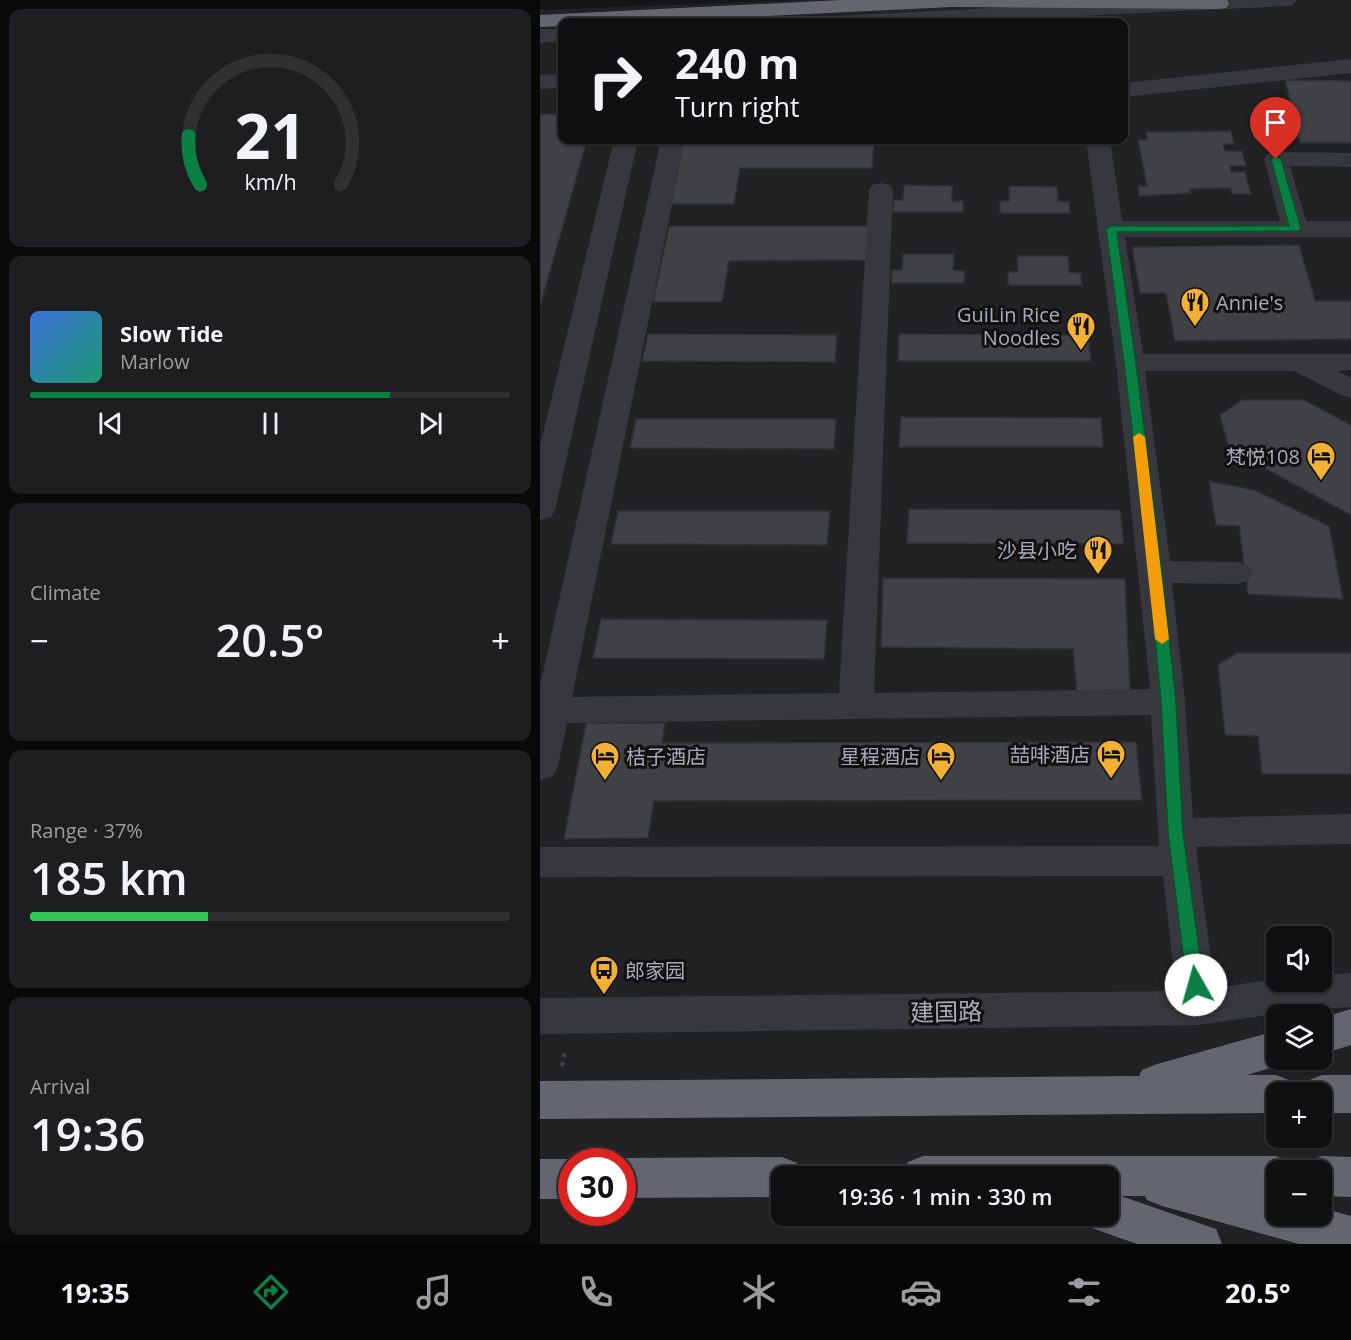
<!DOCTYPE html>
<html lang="en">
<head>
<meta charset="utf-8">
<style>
  body { margin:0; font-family:"Open Sans","Noto Sans SC",sans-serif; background:#1e1e20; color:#f1f3f6; height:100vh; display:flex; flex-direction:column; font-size:22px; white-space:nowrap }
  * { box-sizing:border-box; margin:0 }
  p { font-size:20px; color:#9c9d9f }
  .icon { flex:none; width:33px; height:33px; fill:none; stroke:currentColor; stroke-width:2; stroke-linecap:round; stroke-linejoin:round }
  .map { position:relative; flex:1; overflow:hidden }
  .side { display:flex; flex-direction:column; gap:9px; padding:9px; background:#09090a; width:540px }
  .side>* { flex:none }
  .hud { position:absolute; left:18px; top:18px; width:570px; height:126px; border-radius:12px; box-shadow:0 2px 4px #0004,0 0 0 2px #303032; background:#101012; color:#f1f3f6; overflow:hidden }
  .controls { position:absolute; left:726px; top:926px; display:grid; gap:12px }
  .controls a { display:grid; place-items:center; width:66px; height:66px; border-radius:12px; background:#101012; box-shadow:0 2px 4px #0004,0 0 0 2px #303032; font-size:30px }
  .speed { position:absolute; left:18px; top:1148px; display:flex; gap:12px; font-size:30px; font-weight:700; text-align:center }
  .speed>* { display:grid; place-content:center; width:78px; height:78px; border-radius:50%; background:#101012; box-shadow:0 2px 4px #0004,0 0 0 2px #303032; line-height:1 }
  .speed .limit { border:9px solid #d22; background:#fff; color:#111 }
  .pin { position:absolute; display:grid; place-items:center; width:51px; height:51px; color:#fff; margin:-62px -26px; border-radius:50% 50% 50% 0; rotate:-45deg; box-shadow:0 0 6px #0007 }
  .pin .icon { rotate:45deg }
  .me { position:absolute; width:66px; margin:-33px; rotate:353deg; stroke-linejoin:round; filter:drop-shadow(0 0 4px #0008) }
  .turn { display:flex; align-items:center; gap:21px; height:126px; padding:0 18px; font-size:27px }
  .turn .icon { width:78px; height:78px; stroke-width:2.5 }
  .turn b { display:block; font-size:42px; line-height:51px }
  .big { font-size:45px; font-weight:600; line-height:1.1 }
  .side .card { flex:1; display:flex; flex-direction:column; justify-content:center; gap:9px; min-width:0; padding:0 21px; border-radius:12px; background:#1e1e20 }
  .side .dial { align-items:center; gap:0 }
  .dial svg { height:156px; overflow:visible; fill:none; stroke:#303032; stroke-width:7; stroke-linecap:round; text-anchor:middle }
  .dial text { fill:#f1f3f6; stroke:none }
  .song { display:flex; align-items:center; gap:18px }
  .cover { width:72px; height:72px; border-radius:9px; background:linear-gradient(135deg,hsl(220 70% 55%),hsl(160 70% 35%)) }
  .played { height:6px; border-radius:3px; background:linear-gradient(90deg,#0b8043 75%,#303032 75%) }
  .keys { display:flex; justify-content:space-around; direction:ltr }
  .heat { display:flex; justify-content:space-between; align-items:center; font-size:33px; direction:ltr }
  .charge { height:9px; border-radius:4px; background:linear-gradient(90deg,#34c759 37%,#303032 0) }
  .trip { position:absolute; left:231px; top:1166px; width:348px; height:60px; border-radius:12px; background:#101012; box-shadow:0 2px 4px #0004,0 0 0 2px #303032; font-weight:600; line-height:60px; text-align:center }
  .tabs { display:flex; height:96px; justify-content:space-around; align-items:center; background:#060607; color:#9c9d9f }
  .tabs .icon { width:42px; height:42px }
  .tabs .selected { color:#0b8043 }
  .tabs b { font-size:27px; color:#f1f3f6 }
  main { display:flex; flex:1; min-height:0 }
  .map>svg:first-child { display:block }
  .built { fill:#222225; fill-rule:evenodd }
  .building { fill:#404145; stroke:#303034; stroke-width:1.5 }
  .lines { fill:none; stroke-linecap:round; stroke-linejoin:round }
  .path { stroke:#3d3f44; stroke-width:4.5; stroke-dasharray:4 5; stroke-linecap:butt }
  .minor { fill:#37383d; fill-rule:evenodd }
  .highway { fill:#63666e; fill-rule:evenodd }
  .route { fill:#0b8043; stroke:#07532c; stroke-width:1.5 }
  .slow { fill:#f59e0b }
  .labels { text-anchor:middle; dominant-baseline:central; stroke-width:6; stroke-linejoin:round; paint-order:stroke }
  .poi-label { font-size:20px; fill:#a8adb8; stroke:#111113; text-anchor:end }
  .near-street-label { font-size:24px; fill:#a8adb8; stroke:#111113 }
</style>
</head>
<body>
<main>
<section class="side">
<div class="card dial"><svg viewBox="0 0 100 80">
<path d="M14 69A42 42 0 1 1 86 69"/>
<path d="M14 69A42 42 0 0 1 8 44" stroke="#0b8043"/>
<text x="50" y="56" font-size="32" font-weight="700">21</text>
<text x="50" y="72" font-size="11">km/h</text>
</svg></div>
<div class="card">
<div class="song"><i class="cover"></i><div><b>Slow Tide</b><p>Marlow</p></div></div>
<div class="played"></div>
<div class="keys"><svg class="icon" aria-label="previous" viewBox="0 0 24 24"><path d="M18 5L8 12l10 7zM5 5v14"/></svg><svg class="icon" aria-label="pause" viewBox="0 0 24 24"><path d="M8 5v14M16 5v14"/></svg><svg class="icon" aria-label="next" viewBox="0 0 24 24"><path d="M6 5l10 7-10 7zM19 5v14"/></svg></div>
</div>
<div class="card"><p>Climate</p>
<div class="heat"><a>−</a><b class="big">20.5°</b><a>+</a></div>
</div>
<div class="card"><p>Range · 37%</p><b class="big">185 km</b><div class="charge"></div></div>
<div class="card"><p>Arrival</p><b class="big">19:36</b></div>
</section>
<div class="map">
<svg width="811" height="1244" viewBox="0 0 811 1244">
  <rect width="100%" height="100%" fill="#161618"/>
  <path class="built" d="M260 0H811V1244H0V10ZM22 22H584V140H22ZM736 936H782V981H736ZM736 1014H782V1059H736ZM736 1092H782V1137H736ZM32 1161H82V1212H32ZM736 1170H782V1215H736ZM242 1176H568V1215H242Z"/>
  <g class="building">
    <polygon points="745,80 811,81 811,143 760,143"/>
    <polygon points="0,114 22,114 22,140 47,140 0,307"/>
    <polygon points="691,131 694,144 683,144 685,151 702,151 706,166 690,166 691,172 705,172 711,194 692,194 690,188 650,189 651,193 599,196 598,186 607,186 598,140 607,140 606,132"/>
    <polygon points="143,140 334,140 332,168 200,168 194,204 130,204"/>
    <rect x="354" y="140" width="164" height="2"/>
    <polygon points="364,185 412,186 412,201 423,201 423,212 353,212 354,200 363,200"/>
    <polygon points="469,186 517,187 518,201 529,202 530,213 460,213 460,201 469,201"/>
    <polygon points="129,226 332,226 331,260 189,261 182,302 113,302"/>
    <polygon points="759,245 775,301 811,301 811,339 635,341 626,293 600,293 592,247"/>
    <polygon points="363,254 414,254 413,270 425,271 424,283 351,283 352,270 362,270"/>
    <polygon points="477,256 528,256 529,272 540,273 542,285 468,285 468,272 478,272"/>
    <polygon points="108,334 297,335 295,362 102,361"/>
    <polygon points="359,334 548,335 551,361 358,361"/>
    <polygon points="702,400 764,400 811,425 811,515 689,449 680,415"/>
    <polygon points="361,417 561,418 563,447 359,447"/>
    <polygon points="96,419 296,419 294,449 90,448"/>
    <polygon points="669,481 714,490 789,526 803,599 708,594 699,526 676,525"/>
    <polygon points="369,509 580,510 584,544 367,543"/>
    <polygon points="78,511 290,511 287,545 71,544"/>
    <polygon points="343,578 585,579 590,693 537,694 533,649 341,647"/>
    <polygon points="61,619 287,620 284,659 53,658"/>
    <polygon points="697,653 811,653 811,774 722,774 718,736 685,735 678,665"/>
    <polygon points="46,723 125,723 122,743 596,742 602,800 114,801 108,838 24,839"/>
  </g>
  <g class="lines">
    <polyline class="path" points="22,1066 25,1050"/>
    <g class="minor">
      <polygon points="614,0 756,0 753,5 745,6 417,22 284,22 287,17 295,16"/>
      <polygon points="0,29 22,29 22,41 0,43"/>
      <polygon points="811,59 811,73 584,97 584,83"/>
      <polygon points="22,74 22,88 0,89 0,75"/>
      <polygon points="74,140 98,140 15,510 11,517 0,520 0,446"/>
      <polygon points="121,140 145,140 32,697 299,693 329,190 332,185 341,183 350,185 353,190 334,693 610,689 576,363 546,140 570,140 582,221 740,221 724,159 727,154 736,152 811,153 811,167 750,166 766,221 811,221 811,237 585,237 603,354 811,354 811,370 797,371 811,378 811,398 801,395 754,371 605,371 630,561 697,562 708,565 713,573 708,581 697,584 632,583 645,702 653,818 811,814 811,844 656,847 675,988 736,979 782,981 782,975 811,973 811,1007 762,1010 658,1025 0,1034 0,998 636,991 623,876 0,877 0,847 619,846 611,715 27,723 18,766 13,776 0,780 0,686"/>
    </g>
    <g class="highway">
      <polygon points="301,0 687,0 689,3 686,8 678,9 412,7 102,22 22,22 22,26 0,27 0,15"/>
      <polygon points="811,1009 811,1045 782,1054 782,1018"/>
      <polygon points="736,1031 736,1059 752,1059 751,1062 707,1075 736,1075 751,1081 756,1092 736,1092 736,1113 0,1119 0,1081 599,1076 602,1070 617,1064"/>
      <polygon points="782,1075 811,1075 811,1113 782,1113 782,1092 762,1092 767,1081"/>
      <polygon points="383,1156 736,1156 751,1162 755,1170 736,1170 736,1215 782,1215 782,1208 811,1216 811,1244 759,1244 622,1206 607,1200 605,1196 581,1196 676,1229 682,1244 597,1244 552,1228 547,1215 568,1215 568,1176 361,1176 368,1162"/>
      <polygon points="782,1156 811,1157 811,1197 782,1196 782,1170 763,1170 767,1162"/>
      <polygon points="242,1157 257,1163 263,1176 242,1176 242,1197 82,1198 82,1161 74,1161 82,1158"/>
      <polygon points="0,1159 32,1159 38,1161 32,1161 32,1199 0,1199"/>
    </g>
  </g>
  <polygon class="route" points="736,156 741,159 761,229 759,231 577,232 596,363 622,572 636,702 643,833 664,985 661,990 656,992 650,990 647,985 628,833 621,702 609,572 584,363 566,229 571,226 749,226 731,159"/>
  <polygon class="slow" points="599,433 605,437 629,639 622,644 615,639 593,437"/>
  <defs>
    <g id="restaurant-pin" transform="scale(1.5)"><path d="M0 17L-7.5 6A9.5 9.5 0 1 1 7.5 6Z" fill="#f2b134" stroke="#111113"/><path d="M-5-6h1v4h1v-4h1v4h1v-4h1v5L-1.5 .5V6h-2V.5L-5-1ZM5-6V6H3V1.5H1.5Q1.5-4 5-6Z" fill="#111"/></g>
    <g id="hotel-pin" transform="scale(1.5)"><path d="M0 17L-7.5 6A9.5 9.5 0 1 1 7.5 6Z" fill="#f2b134" stroke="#111113"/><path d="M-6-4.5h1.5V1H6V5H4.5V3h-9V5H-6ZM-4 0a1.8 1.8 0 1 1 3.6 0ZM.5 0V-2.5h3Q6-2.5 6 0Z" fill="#111"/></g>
    <g id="bus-pin" transform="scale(1.5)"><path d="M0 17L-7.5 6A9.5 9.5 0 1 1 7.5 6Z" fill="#f2b134" stroke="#111113"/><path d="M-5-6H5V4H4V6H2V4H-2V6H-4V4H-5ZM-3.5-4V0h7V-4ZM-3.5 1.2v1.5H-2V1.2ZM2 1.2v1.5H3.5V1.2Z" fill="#111"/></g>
  </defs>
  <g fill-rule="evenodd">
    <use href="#restaurant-pin" x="655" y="302"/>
    <use href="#restaurant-pin" x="541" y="326"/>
    <use href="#hotel-pin" x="781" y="456"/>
    <use href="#restaurant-pin" x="558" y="550"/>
    <use href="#hotel-pin" x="571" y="754"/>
    <use href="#hotel-pin" x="65" y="756"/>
    <use href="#hotel-pin" x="401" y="756"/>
    <use href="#bus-pin" x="64" y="970"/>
  </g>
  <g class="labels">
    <g class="poi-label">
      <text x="676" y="302" text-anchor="start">Annie's</text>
      <text x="520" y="314">GuiLin Rice<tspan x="520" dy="23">Noodles</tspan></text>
      <text x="760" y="456">梵悦108</text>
      <text x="537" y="550">沙县小吃</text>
      <text x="550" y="754">喆啡酒店</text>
      <text x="86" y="756" text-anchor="start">桔子酒店</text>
      <text x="380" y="756">星程酒店</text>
      <text x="85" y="970" text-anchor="start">郎家园</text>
    </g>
    <g class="near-street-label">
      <text transform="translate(406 1011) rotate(-1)">建国路</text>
    </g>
  </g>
</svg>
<div class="controls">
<a><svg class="icon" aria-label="sound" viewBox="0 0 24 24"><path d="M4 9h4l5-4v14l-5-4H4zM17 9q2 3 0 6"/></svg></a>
<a><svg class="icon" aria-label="layers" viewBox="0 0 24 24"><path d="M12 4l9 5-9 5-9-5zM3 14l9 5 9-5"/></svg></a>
<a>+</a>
<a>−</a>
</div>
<div class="speed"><div class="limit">30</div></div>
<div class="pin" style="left:736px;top:159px;background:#d93025"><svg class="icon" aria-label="arrive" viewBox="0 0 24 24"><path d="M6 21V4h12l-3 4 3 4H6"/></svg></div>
<svg class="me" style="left:656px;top:985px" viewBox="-20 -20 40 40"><circle r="19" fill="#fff"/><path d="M0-13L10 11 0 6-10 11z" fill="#0b8043"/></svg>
<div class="trip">19:36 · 1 min · 330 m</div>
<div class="hud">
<div class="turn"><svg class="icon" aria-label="right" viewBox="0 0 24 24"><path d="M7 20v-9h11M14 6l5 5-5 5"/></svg><div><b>240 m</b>Turn right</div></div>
</div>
</div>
</main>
<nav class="tabs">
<b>19:35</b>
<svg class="icon selected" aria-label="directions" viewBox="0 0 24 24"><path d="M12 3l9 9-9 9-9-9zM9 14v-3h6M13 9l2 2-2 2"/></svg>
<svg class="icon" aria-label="music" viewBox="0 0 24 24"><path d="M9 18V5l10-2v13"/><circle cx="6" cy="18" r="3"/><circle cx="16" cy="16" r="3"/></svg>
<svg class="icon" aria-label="phone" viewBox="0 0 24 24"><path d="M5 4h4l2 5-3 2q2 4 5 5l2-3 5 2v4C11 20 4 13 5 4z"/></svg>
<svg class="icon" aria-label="climate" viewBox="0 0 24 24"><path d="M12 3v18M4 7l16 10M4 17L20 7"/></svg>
<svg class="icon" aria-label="car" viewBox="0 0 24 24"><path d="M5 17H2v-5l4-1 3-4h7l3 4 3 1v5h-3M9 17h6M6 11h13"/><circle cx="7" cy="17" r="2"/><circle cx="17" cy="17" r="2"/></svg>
<svg class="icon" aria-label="filters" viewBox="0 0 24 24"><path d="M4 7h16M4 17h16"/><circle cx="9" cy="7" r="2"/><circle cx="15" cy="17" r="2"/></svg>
<b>20.5°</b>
</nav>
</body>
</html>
